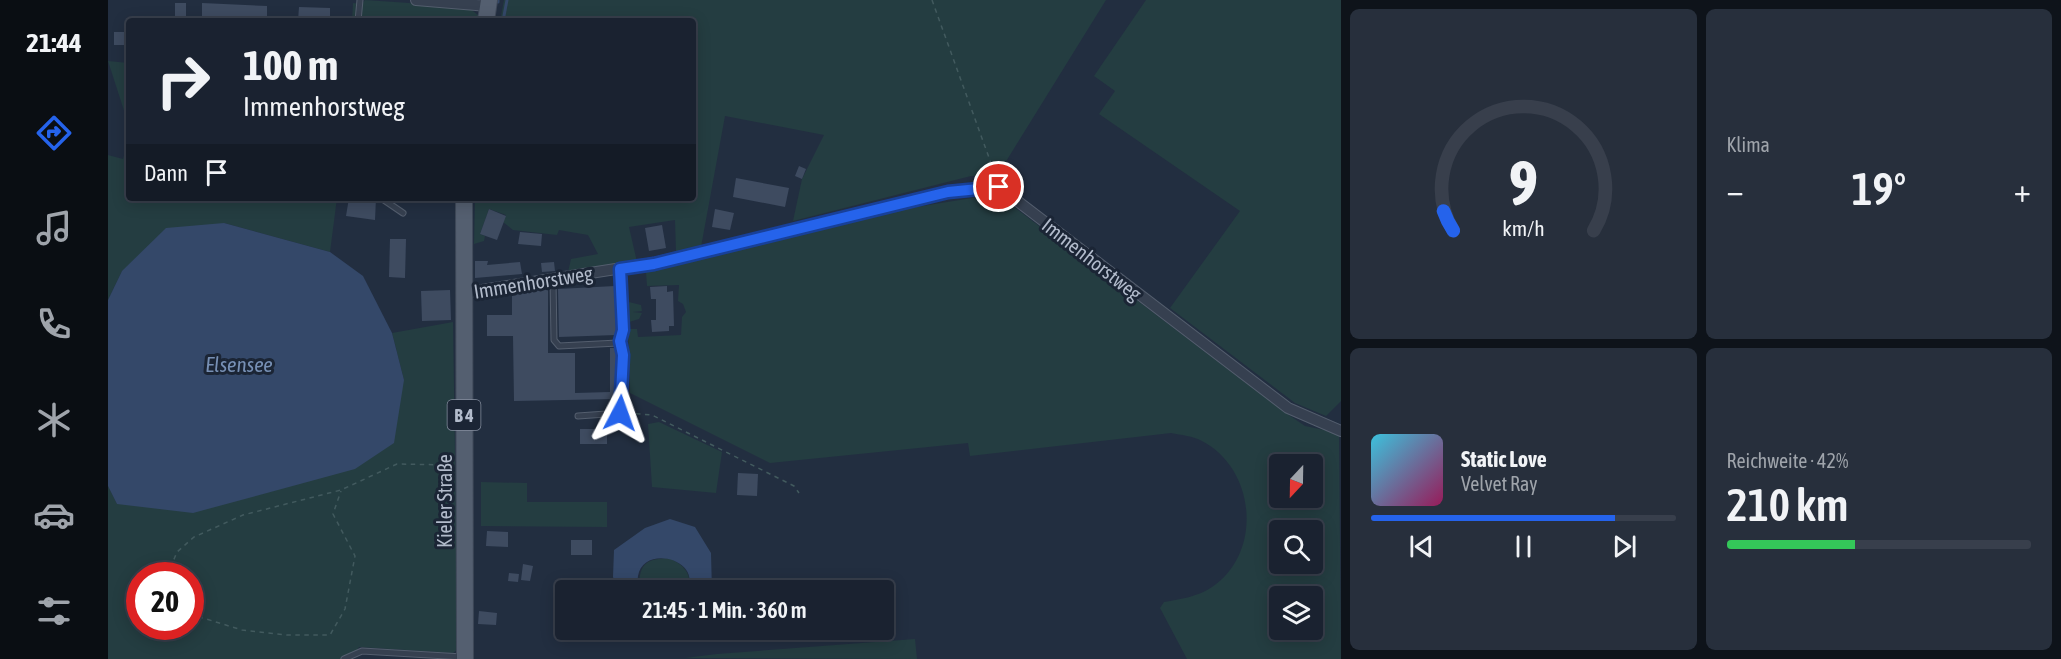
<!DOCTYPE html>
<html lang="de">
<head>
<meta charset="utf-8">
<style>
  body { margin:0; font-family:"Asap Condensed",sans-serif; background:#272f3c; color:#f1f3f6; height:100vh; display:flex; flex-direction:column; font-size:22px; white-space:nowrap }
  * { box-sizing:border-box; margin:0 }
  p { font-size:20px; color:#9fa4ab }
  .icon { flex:none; width:33px; height:33px; fill:none; stroke:currentColor; stroke-width:2; stroke-linecap:round; stroke-linejoin:round }
  .map { position:relative; flex:1; overflow:hidden }
  .panel { display:flex; flex-direction:column; gap:9px; padding:9px; background:#0e131a; width:720px }
  .panel>* { flex:none }
  .guide { position:absolute; left:18px; top:18px; width:570px; height:183px; border-radius:6px; box-shadow:0 3px 15px #0003,0 0 0 2px #383f4c; background:#1a2230; color:#f1f3f6; overflow:hidden }
  .needle { width:39px; rotate:202deg }
  .fabs { position:absolute; left:1161px; top:454px; display:grid; gap:12px }
  .fabs a { display:grid; place-items:center; width:54px; height:54px; border-radius:6px; background:#1a2230; box-shadow:0 3px 15px #0003,0 0 0 2px #383f4c; font-size:30px }
  .speed { position:absolute; left:18px; top:562px; display:flex; gap:12px; font-size:30px; font-weight:700; text-align:center }
  .speed>* { display:grid; place-content:center; width:78px; height:78px; border-radius:50%; background:#1a2230; box-shadow:0 3px 15px #0003,0 0 0 2px #383f4c; line-height:1 }
  .speed .limit { border:9px solid #d22; background:#fff; color:#111 }
  .pin { position:absolute; display:grid; place-items:center; width:51px; height:51px; color:#fff; margin:-26px; border:3px solid #fff; border-radius:50%; box-shadow:0 2px 6px #0007 }
  .me { position:absolute; width:66px; margin:-33px; rotate:4deg; stroke-linejoin:round; filter:drop-shadow(0 0 4px #0008) }
  .turn { display:flex; align-items:center; gap:21px; height:126px; padding:0 18px; font-size:27px }
  .turn .icon { width:78px; height:78px; stroke-width:2.5 }
  .turn b { display:block; font-size:42px; line-height:51px }
  .then { display:flex; align-items:center; height:57px; padding:0 18px; background:#0003; gap:12px; font-size:22px }
  .big { font-size:45px; font-weight:600; line-height:1.1 }
  .panel .widget { flex:1; display:flex; flex-direction:column; justify-content:center; gap:9px; min-width:0; padding:0 21px; border-radius:9px; background:#272f3c }
  .panel .dial { align-items:center; gap:0 }
  .dial svg { height:156px; overflow:visible; fill:none; stroke:#383f4c; stroke-width:7; stroke-linecap:round; text-anchor:middle }
  .dial text { fill:#f1f3f6; stroke:none }
  .song { display:flex; align-items:center; gap:18px }
  .cover { width:72px; height:72px; border-radius:9px; background:linear-gradient(135deg,hsl(190 70% 55%),hsl(330 70% 35%)) }
  .played { height:6px; border-radius:3px; background:linear-gradient(90deg,#2563eb 80%,#383f4c 80%) }
  .keys { display:flex; justify-content:space-around; direction:ltr }
  .heat { display:flex; justify-content:space-between; align-items:center; font-size:33px; direction:ltr }
  .charge { height:9px; border-radius:4px; background:linear-gradient(90deg,#34c759 42%,#383f4c 0) }
  .panel .tiles { flex:1; display:grid; gap:9px; grid-template-columns:repeat(2,1fr) }
  .trip { position:absolute; left:447px; top:580px; width:339px; height:60px; border-radius:6px; background:#1a2230; box-shadow:0 3px 15px #0003,0 0 0 2px #383f4c; font-weight:600; line-height:60px; text-align:center }
  main { display:flex; flex:1; min-height:0 }
  .dock { display:flex; flex-direction:column; width:108px; justify-content:space-around; align-items:center; background:#0a0e13; color:#9fa4ab }
  .dock .icon { width:42px; height:42px }
  .dock .active { color:#2563eb }
  .dock b { font-size:27px; color:#f1f3f6 }
  .map>svg:first-child { display:block }
  .green { fill:#243d41; fill-rule:evenodd }
  .water { fill:#344869 }
  .lines { fill:none; stroke-linecap:round; stroke-linejoin:round }
  .stream { stroke:#344869; stroke-width:3 }
  .building { fill:#3e4b60 }
  .service-casing { stroke:#545e6e; stroke-width:7 }
  .minor-casing { stroke:#545e6e; stroke-width:12 }
  .primary-casing { stroke:#3f4959; stroke-width:18 }
  .path { stroke:#425a5e; stroke-width:1.5; stroke-dasharray:4.5 4.5; stroke-linecap:butt }
  .service { stroke:#364050; stroke-width:5 }
  .minor { stroke:#364050; stroke-width:10 }
  .primary { stroke:#545f70; stroke-width:16 }
  .route-casing { stroke:#184099; stroke-width:15 }
  .route { stroke:#2563eb; stroke-width:10 }
  .labels { text-anchor:middle; dominant-baseline:central; stroke-width:6; stroke-linejoin:round; paint-order:stroke }
  .shield { fill:#1b2535; stroke:#858e9e; stroke-width:1.5 }
  .shield-label { font-size:18px; font-weight:bold; fill:#b2bbcb }
  .street-label { font-size:20px; fill:#b2bbcb; stroke:#1b2535 }
  .water-label { font-size:21px; font-style:italic; fill:#7790b5; stroke:#1b2535 }
</style>
</head>
<body>
<main>
<nav class="dock">
<b>21:44</b>
<svg class="icon active" aria-label="directions" viewBox="0 0 24 24"><path d="M12 3l9 9-9 9-9-9zM9 14v-3h6M13 9l2 2-2 2"/></svg>
<svg class="icon" aria-label="music" viewBox="0 0 24 24"><path d="M9 18V5l10-2v13"/><circle cx="6" cy="18" r="3"/><circle cx="16" cy="16" r="3"/></svg>
<svg class="icon" aria-label="phone" viewBox="0 0 24 24"><path d="M5 4h4l2 5-3 2q2 4 5 5l2-3 5 2v4C11 20 4 13 5 4z"/></svg>
<svg class="icon" aria-label="climate" viewBox="0 0 24 24"><path d="M12 3v18M4 7l16 10M4 17L20 7"/></svg>
<svg class="icon" aria-label="car" viewBox="0 0 24 24"><path d="M5 17H2v-5l4-1 3-4h7l3 4 3 1v5h-3M9 17h6M6 11h13"/><circle cx="7" cy="17" r="2"/><circle cx="17" cy="17" r="2"/></svg>
<svg class="icon" aria-label="filters" viewBox="0 0 24 24"><path d="M4 7h16M4 17h16"/><circle cx="9" cy="7" r="2"/><circle cx="15" cy="17" r="2"/></svg>
</nav>
<div class="map">
<svg width="1233" height="659" viewBox="0 0 1233 659">
  <rect width="100%" height="100%" fill="#222e40"/>
  <g class="green">
    <polygon points="257,0 360,7 371,16 371,21 244,21 245,3 254,4"/>
    <polygon points="396,0 998,0 889,176 863,176 685,221 694,179 716,135 617,116 593,247 568,252 567,220 521,227 529,262 460,272 463,259 490,254 480,235 451,230 449,235 405,230 395,222 398,215 381,209 372,234 377,236 376,241 366,244 367,198 585,198 585,21 392,21"/>
    <polygon points="1038,0 1233,0 1233,401 1218,416 1187,403 1062,308 1132,211 991,114 1007,91 986,76"/>
    <polygon points="0,61 21,63 21,126"/>
    <polygon points="21,137 21,198 229,198 222,252 116,223 14,271 0,300 0,155 15,159"/>
    <path d="M889 194 1175 411 1197 426 1231 433 1233 659H1079L1052 608 1056 602C1073 599 1089 597 1104 587 1155 553 1148 469 1094 441 1085 436 1073 435 1063 433L862 456 860 443 662 463 522 393 520 329H529L530 337 573 335 574 317 578 312 575 304 570 301 571 285 539 286 538 272 802 208ZM1172 465H1204V498H1172ZM1172 531H1204V564H1172ZM1172 597H1204V630H1172Z"/>
    <polygon points="517,301 533,305 534,311 525,312 534,313 531,319 518,323"/>
    <path d="M345 322 350 649 345 653 251 647 244 659H0V486L9 504 296 380 284 333ZM32 576H82V627H32Z"/>
    <polygon points="551,422 614,452 608,493 544,487 540,424"/>
    <polygon points="373,482 419,483 419,502 499,502 499,527 373,526"/>
    <path d="M561 558C575 564 586 575 579 591H530C532 566 534 559 561 558Z"/>
    <polygon points="807,639 809,659 577,658 609,654"/>
  </g>
  <g class="water">
    <polygon points="116,223 222,252 255,276 284,333 296,380 286,443 247,469 85,513 9,504 0,486 0,300 14,271 58,228"/>
    <path d="M562 519 587 527 603 553 604 591H579C595 559 535 544 530 576 529 581 530 586 530 591H510L505 577 506 550 537 528Z"/>
  </g>
  <g class="lines">
    <g class="stream">
      <polyline points="390,2 390,0"/>
      <polyline points="395,21 399,0"/>
    </g>
  </g>
  <g class="building">
    <rect x="67" y="3" width="11" height="16"/>
    <polygon points="94,3 159,6 159,21 119,21 119,17 94,17"/>
    <polygon points="191,7 222,8 222,21 190,21"/>
    <polygon points="6,32 20,32 19,45 6,45"/>
    <polygon points="691,166 698,169 694,179 687,176"/>
    <polygon points="628,178 681,188 677,207 625,197"/>
    <polygon points="241,198 268,198 267,220 238,216"/>
    <polygon points="381,209 398,216 389,240 372,234"/>
    <polygon points="607,209 626,213 622,230 604,227"/>
    <polygon points="554,225 558,248 541,251 537,228"/>
    <polygon points="412,232 434,234 433,246 410,244"/>
    <polygon points="282,239 298,239 297,278 281,277"/>
    <polygon points="367,261 380,261 379,265 412,262 414,274 367,278"/>
    <polygon points="446,262 447,271 434,272 433,263"/>
    <polygon points="507,286 508,335 451,337 450,289"/>
    <polygon points="559,286 559,292 565,291 566,326 561,326 561,331 544,332 543,320 548,320 548,299 543,299 542,287"/>
    <polygon points="440,289 440,353 467,353 467,393 502,392 502,348 508,348 508,399 406,401 405,336 379,336 379,315 404,315 404,293"/>
    <polygon points="342,290 343,320 314,321 313,291"/>
    <rect x="472" y="429" width="27" height="15"/>
    <polygon points="630,473 650,474 649,496 629,495"/>
    <polygon points="379,531 400,532 400,547 378,546"/>
    <rect x="463" y="540" width="21" height="15"/>
    <polygon points="415,564 425,566 422,581 413,580"/>
    <polygon points="401,573 411,574 410,582 400,581"/>
    <polygon points="371,611 389,613 388,625 370,624"/>
  </g>
  <g class="lines">
    <g class="service-casing">
      <g id="service">
        <polyline points="250,21 252,0"/>
        <polyline points="273,198 295,213"/>
        <polyline points="445,279 446,340 451,346 510,343 515,338 515,330 512,269"/>
        <polyline points="470,416 512,413 515,355 512,341"/>
        <polyline points="236,659 254,651 355,657"/>
      </g>
    </g>
    <g class="minor-casing">
      <g id="minor">
        <polyline points="308,0 380,6"/>
        <polyline points="355,293 546,263 840,192 891,187 1180,408 1233,431"/>
      </g>
    </g>
    <g class="primary-casing">
      <g id="primary">
        <polyline points="378,21 381,0"/>
        <polyline points="356,198 357,659"/>
      </g>
    </g>
    <g class="path">
      <polyline points="824,0 888,177"/>
      <polyline points="519,413 544,415 686,486 691,493"/>
      <polyline points="59,576 69,552 86,537 135,515 233,490 289,464 344,465"/>
      <polyline points="82,614 134,630 179,635 222,635 237,609 247,556 225,514 233,491"/>
    </g>
    <use href="#service" class="service"/>
    <use href="#minor" class="minor"/>
    <use href="#primary" class="primary"/>
  </g>
  <g class="lines">
    <g class="route-casing">
      <polyline id="route" points="512,413 515,355 512,341 515,330 512,269 546,264 840,192 891,187"/>
    </g>
    <use href="#route" class="route"/>
  </g>
  <g class="labels">
    <rect class="shield" x="339.5" y="400" width="33" height="30" rx="4.5"/>
    <g class="shield-label">
      <text x="356" y="415">B 4</text>
    </g>
    <g class="street-label">
      <text transform="translate(984 259) rotate(38)">Immenhorstweg</text>
      <text transform="translate(425 282) rotate(-9)">Immenhorstweg</text>
      <text transform="translate(336 501) rotate(-90)">Kieler Straße</text>
    </g>
    <g class="water-label">
      <text x="131" y="364">Elsensee</text>
    </g>
  </g>
</svg>
<div class="fabs">
<a><svg class="needle" viewBox="-14 -14 28 28"><path d="M0-13l5 13h-10z" fill="#e53935"/><path d="M0 13l5-13h-10z" fill="#9fa4ab"/></svg></a>
<a><svg class="icon" aria-label="search" viewBox="0 0 24 24"><circle cx="10" cy="10" r="6"/><path d="M15 15l6 6"/></svg></a>
<a><svg class="icon" aria-label="layers" viewBox="0 0 24 24"><path d="M12 4l9 5-9 5-9-5zM3 14l9 5 9-5"/></svg></a>
</div>
<div class="speed"><div class="limit">20</div></div>
<div class="pin" style="left:891px;top:187px;background:#d93025"><svg class="icon" aria-label="arrive" viewBox="0 0 24 24"><path d="M6 21V4h12l-3 4 3 4H6"/></svg></div>
<svg class="me" style="left:512px;top:413px" viewBox="-20 -20 40 40"><path d="M0-17L14 15 0 8-14 15z" fill="#2563eb" stroke="#fff" stroke-width="4"/></svg>
<div class="trip">21:45 · 1 Min. · 360 m</div>
<div class="guide">
<div class="turn"><svg class="icon" aria-label="right" viewBox="0 0 24 24"><path d="M7 20v-9h11M14 6l5 5-5 5"/></svg><div><b>100 m</b>Immenhorstweg</div></div>
<div class="then">Dann<svg class="icon" aria-label="arrive" viewBox="0 0 24 24"><path d="M6 21V4h12l-3 4 3 4H6"/></svg></div>
</div>
</div>
<section class="panel">
<div class="tiles">
<div class="widget dial"><svg viewBox="0 0 100 80">
<path d="M14 69A42 42 0 1 1 86 69"/>
<path d="M14 69A42 42 0 0 1 9 59" stroke="#2563eb"/>
<text x="50" y="56" font-size="32" font-weight="700">9</text>
<text x="50" y="72" font-size="11">km/h</text>
</svg></div>
<div class="widget"><p>Klima</p>
<div class="heat"><a>−</a><b class="big">19°</b><a>+</a></div>
</div>
<div class="widget">
<div class="song"><i class="cover"></i><div><b>Static Love</b><p>Velvet Ray</p></div></div>
<div class="played"></div>
<div class="keys"><svg class="icon" aria-label="previous" viewBox="0 0 24 24"><path d="M18 5L8 12l10 7zM5 5v14"/></svg><svg class="icon" aria-label="pause" viewBox="0 0 24 24"><path d="M8 5v14M16 5v14"/></svg><svg class="icon" aria-label="next" viewBox="0 0 24 24"><path d="M6 5l10 7-10 7zM19 5v14"/></svg></div>
</div>
<div class="widget"><p>Reichweite · 42%</p><b class="big">210 km</b><div class="charge"></div></div>
</div>
</section>
</main>
</body>
</html>
